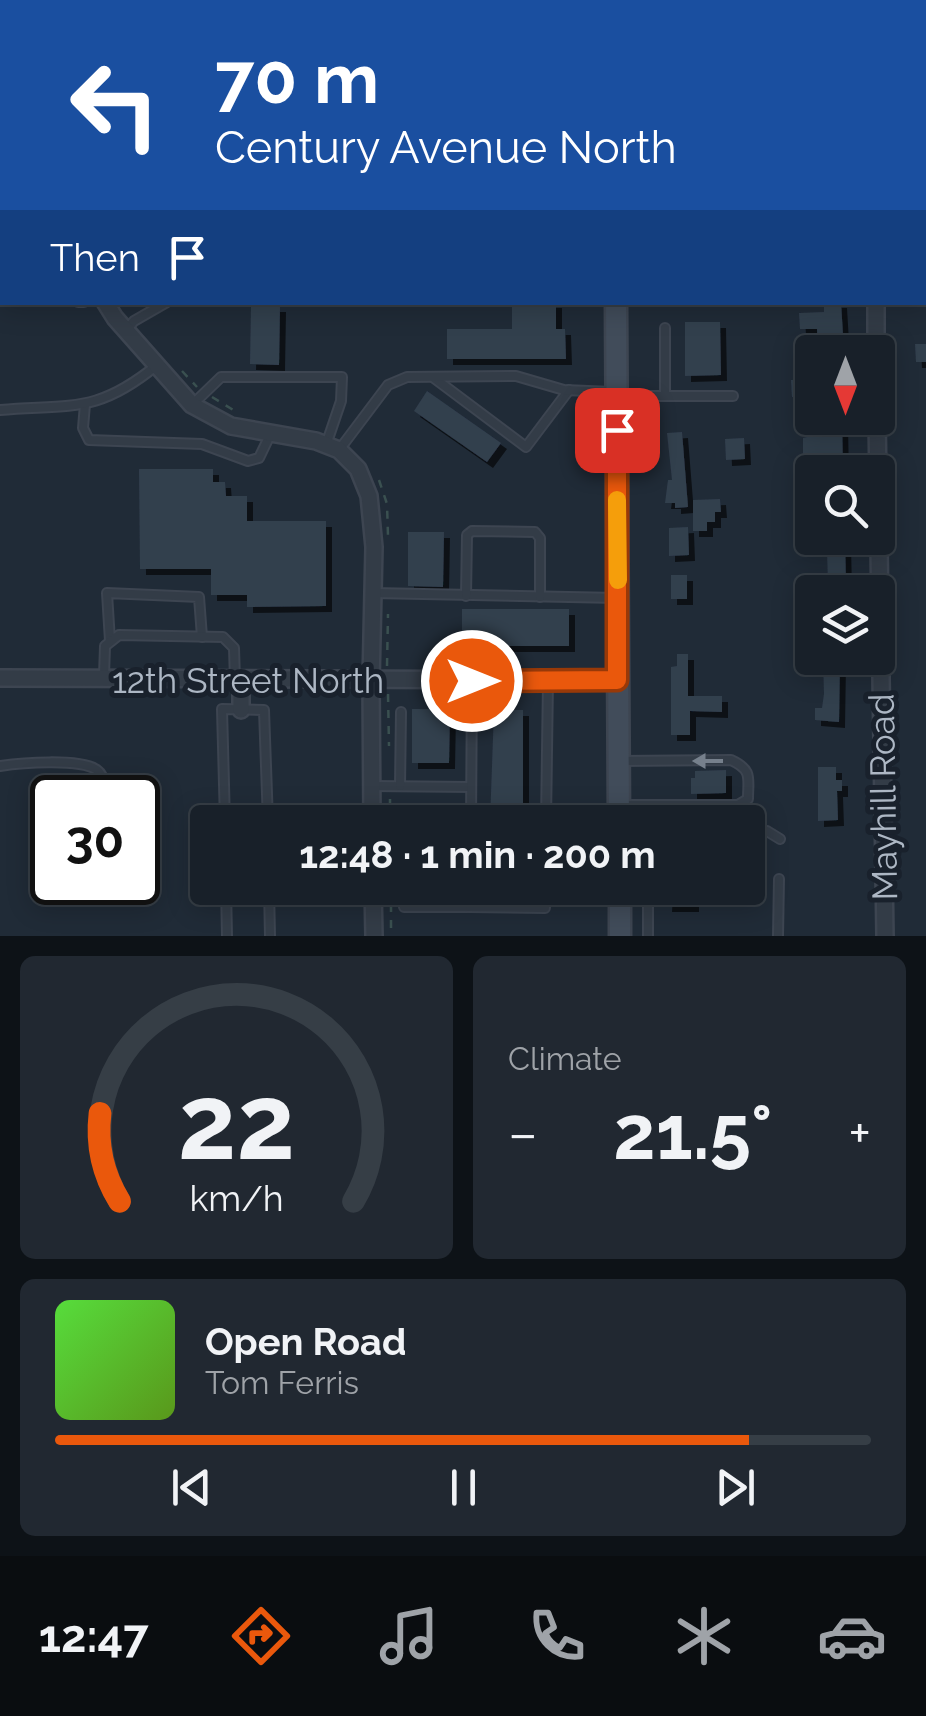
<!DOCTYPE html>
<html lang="en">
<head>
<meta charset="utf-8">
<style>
  body { margin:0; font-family:Raleway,sans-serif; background:#212831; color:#f1f3f6; height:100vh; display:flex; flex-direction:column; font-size:38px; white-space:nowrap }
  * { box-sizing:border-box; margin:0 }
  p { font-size:32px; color:#9fa3a8 }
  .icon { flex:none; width:55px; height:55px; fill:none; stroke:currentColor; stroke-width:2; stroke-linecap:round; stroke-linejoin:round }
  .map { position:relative; height:936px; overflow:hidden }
  .side { display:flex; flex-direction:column; gap:20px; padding:20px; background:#0d1217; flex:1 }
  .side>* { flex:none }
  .banner { position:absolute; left:0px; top:0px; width:928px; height:305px; box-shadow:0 5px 25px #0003,0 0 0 2px #363e46; background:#1a4fa0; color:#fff; overflow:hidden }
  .needle { width:65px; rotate:180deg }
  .fabs { position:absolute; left:795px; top:335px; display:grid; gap:20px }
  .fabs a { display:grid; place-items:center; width:100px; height:100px; border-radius:10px; background:#182029; box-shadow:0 5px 25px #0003,0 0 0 2px #363e46; font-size:50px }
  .speed { position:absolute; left:30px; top:775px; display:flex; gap:20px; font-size:50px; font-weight:700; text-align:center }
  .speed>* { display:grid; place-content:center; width:130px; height:130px; border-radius:50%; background:#182029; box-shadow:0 5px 25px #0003,0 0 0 2px #363e46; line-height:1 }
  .speed .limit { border:5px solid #111; border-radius:15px; background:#fff; color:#111 }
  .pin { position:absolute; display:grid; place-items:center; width:85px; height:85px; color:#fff; margin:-42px; border-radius:20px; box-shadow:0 5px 15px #0006 }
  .me { position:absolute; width:110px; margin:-55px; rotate:90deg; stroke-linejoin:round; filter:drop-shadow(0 0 8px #0008) }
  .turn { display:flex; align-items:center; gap:35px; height:210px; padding:0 50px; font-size:45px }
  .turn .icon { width:130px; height:130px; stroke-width:2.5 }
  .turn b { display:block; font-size:70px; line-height:85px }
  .then { display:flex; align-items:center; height:95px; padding:0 50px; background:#0003; gap:20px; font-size:38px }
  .big { font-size:75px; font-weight:700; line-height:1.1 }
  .side .tile { flex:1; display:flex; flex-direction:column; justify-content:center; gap:15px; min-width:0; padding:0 35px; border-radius:15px; background:#212831 }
  .side .dial { align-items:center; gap:0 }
  .dial svg { height:260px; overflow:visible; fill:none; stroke:#363e46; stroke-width:7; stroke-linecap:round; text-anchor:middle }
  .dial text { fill:#f1f3f6; stroke:none }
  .song { display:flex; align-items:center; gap:30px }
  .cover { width:120px; height:120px; border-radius:15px; background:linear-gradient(135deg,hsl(110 70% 55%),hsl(90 70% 35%)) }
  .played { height:10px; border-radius:5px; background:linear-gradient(90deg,#ea580c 85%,#363e46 85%) }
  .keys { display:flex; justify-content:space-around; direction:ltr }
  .heat { display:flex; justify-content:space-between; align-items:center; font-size:55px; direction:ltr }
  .side .tiles { flex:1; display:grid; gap:20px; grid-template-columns:1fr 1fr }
  .tile:last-child { grid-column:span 2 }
  .trip { position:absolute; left:190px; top:805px; width:575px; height:100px; border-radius:10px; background:#182029; box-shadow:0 5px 25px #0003,0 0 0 2px #363e46; font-weight:700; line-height:100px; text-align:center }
  .menu { display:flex; height:160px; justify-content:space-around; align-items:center; background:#0a0d10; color:#9fa3a8 }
  .menu .icon { width:70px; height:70px }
  .menu .on { color:#ea580c }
  .menu b { font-size:45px; color:#f1f3f6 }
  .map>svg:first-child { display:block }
  .building { fill:#323f4e; filter:url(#shadow) }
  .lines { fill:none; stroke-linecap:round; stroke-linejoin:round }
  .service-casing { stroke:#3d4551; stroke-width:12 }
  .minor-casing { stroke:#3d4551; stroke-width:20 }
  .secondary-casing { stroke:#3d4551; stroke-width:25 }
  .path { stroke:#3a5050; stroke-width:2.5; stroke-dasharray:8 8; stroke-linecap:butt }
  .service { stroke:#333c47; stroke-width:8 }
  .minor { stroke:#333c47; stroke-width:15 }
  .secondary { stroke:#414c5a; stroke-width:20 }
  .oneway { fill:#76808c }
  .route-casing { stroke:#983908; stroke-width:25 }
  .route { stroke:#ea580c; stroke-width:18 }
  .slow { stroke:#f59e0b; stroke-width:18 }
  .labels { text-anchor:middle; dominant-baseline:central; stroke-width:10; stroke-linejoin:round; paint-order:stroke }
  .street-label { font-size:35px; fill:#adb7c4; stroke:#19212c }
</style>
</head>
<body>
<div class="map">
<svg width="926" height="936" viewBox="0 0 926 936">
  <defs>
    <filter id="shadow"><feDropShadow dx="6" dy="6" stdDeviation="0" flood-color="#0009"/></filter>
  </defs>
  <rect width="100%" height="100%" fill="#202b37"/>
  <g class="building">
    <polygon points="512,302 556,302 556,329 565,329 566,359 447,359 447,329 512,329"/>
    <polygon points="824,302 841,302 844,352 818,352 817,329 800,329 799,313 824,312"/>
    <polygon points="251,306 280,306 279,365 250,364"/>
    <polygon points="685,322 720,322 721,375 685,376"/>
    <polygon points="915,344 926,344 926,362 916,362"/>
    <polygon points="812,379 812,396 792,397 791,380"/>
    <polygon points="427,391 501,443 487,462 414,411"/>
    <polygon points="827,418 842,418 843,472 817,472 817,460 803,460 803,438 812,436 812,424 827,424"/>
    <polygon points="682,432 688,507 675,508 675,503 665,503 668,480 672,480 667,433"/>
    <polygon points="744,438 745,459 726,460 725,439"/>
    <polygon points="139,469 213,469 213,482 225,482 226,496 247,496 247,521 326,521 326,606 247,607 247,595 211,595 211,569 140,569"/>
    <polygon points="720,499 721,512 715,512 715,522 707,522 707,531 693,531 693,500"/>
    <polygon points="688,527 689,555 669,556 669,528"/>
    <polygon points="408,532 444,532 443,587 408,586"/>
    <polygon points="805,538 845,538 846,585 828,585 827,549 805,549"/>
    <rect x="671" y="575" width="16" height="24"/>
    <rect x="462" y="609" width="107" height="37"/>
    <polygon points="677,654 688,654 688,696 722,696 722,712 690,711 690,735 671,735 671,667 677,666"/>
    <polygon points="823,658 840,658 839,722 815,720 815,708 822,708 824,694"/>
    <polygon points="412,709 450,709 449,763 412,763"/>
    <polygon points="494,710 523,710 523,822 490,822"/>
    <polygon points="818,767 836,767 836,780 842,780 842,791 837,791 838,820 818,821"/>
    <polygon points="726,770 726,793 691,794 691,778 695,778 695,771"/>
    <rect x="490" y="888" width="32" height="12"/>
    <polygon points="667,888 754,888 753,900 693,900 693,906 666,906"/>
  </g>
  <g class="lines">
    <g class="service-casing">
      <g id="service">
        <polyline points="657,2 754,2"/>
        <polyline points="0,246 2,246"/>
        <polyline points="78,302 84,302"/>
        <polyline points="665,328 665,396"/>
        <polyline points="126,330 134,321 167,302"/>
        <polyline points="434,378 526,447 569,390"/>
        <polyline points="617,396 733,396"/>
        <polyline points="85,404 83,428 89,440 202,444 248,461 259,458 271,433"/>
        <polyline points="193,404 221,377 342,377 341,401 326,445"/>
        <path d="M0 410C72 404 97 414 157 365"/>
        <polyline points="339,450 388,385 407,377 516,376 564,390 613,392"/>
        <polyline points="373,593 618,598"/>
        <polyline points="466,596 467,535 472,531 535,532 540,538 540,597"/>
        <polyline points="110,641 107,593 199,597 202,637"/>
        <polyline points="104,676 105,646 119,635 223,637 234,648 235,680"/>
        <path d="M620 761 731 760C753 770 748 778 748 799L738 805H623"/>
        <path d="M0 766C20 763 80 758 97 770 103 774 105 784 108 791"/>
        <polyline points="372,786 471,787"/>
        <polyline points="400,786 401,712"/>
        <polyline points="225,822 222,709 264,710 268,822"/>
        <polyline points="471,822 472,681"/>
        <polyline points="546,822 548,681"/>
        <polyline points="748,831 767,831 780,839"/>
        <polyline points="226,888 227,936"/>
        <polyline points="269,888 270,936"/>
        <polyline points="403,888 404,907 470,907"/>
        <polyline points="470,888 470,907 545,908 545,888"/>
        <polyline points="648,888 648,936"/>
        <polyline points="778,936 779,879"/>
      </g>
    </g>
    <g class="minor-casing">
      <g id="minor">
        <polyline points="85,0 85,2"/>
        <polyline points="105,302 115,318 192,405 231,426 316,441 339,450 358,469 369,496 374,547 371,681 372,822"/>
        <polyline points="876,302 876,352"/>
        <polyline points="877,418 885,936"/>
        <polyline points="0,678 617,680"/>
        <polyline points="241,680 241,710"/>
        <polyline points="373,888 374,936"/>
      </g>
    </g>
    <g class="secondary-casing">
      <g id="secondary">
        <polyline points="613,0 613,2"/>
        <polyline points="925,152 926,152"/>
        <polyline points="0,155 2,155"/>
        <polyline points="616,302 619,822"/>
        <polyline points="620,888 620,936"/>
      </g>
    </g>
    <g class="path">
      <polyline points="0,136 2,136"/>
      <polyline points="182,371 197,387"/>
      <polyline points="212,397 235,411"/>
      <polyline points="379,480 387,504 388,536"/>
      <polyline points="387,666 388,614"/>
      <polyline points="388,694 389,746"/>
      <polyline points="390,799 390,822"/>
      <polyline points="391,888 391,936"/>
    </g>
    <use href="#service" class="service"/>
    <use href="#minor" class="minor"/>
    <use href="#secondary" class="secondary"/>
  </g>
  <defs><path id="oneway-solid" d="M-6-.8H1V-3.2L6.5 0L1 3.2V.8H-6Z" transform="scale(2.5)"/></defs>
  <use class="oneway" href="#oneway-solid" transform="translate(708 761) rotate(180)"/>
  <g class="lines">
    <g class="route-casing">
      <polyline id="route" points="472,681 617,680 617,430"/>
    </g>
    <use href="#route" class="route"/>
    <polyline class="slow" points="617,500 618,580"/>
  </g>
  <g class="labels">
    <g class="street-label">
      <text x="248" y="680">12th Street North</text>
      <text transform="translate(883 797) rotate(-91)">Mayhill Road</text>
    </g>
  </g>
</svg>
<div class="fabs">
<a><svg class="needle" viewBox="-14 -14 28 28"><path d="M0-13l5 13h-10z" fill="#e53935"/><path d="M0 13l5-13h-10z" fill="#9fa3a8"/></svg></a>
<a><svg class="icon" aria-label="search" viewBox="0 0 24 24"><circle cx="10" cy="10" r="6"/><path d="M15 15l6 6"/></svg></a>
<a><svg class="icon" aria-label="layers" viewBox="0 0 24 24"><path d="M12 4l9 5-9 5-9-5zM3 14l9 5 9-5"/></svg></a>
</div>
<div class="speed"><div class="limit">30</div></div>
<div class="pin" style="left:617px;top:430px;background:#d93025"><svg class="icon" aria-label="arrive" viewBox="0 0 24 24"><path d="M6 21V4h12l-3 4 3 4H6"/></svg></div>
<svg class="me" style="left:472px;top:681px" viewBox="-20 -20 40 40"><circle r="17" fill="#ea580c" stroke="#fff" stroke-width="3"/><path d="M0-11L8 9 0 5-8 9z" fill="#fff"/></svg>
<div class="trip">12:48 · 1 min · 200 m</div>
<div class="banner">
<div class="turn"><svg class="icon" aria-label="left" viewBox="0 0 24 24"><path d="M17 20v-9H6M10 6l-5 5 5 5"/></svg><div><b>70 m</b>Century Avenue North</div></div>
<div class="then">Then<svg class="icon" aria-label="arrive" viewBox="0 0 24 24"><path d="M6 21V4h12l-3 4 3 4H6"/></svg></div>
</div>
</div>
<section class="side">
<div class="tiles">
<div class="tile dial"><svg viewBox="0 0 100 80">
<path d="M14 69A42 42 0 1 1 86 69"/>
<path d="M14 69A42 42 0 0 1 8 42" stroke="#ea580c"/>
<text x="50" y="56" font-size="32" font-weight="700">22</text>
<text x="50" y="72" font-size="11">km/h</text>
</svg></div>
<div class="tile"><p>Climate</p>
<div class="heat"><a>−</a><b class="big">21.5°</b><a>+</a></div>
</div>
<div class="tile">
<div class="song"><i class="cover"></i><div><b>Open Road</b><p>Tom Ferris</p></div></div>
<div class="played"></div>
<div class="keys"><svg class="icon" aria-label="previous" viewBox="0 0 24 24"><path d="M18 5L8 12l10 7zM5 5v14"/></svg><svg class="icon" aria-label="pause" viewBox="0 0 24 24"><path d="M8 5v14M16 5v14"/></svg><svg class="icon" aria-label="next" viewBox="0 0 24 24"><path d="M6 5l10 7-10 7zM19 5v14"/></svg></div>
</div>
</div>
</section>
<nav class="menu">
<b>12:47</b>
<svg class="icon on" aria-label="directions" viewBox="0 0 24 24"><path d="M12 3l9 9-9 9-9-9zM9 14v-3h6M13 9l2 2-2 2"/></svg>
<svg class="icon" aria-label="music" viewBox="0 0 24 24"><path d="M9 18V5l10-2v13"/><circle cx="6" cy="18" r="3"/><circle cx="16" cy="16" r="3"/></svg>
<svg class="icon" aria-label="phone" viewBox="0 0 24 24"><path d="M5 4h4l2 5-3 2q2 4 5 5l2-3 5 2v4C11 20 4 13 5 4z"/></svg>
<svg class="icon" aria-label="climate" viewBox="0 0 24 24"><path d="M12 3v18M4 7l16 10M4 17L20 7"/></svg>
<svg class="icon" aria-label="car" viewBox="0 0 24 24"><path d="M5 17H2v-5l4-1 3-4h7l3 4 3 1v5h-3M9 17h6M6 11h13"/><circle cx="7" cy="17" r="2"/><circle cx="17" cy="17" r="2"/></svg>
</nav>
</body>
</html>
